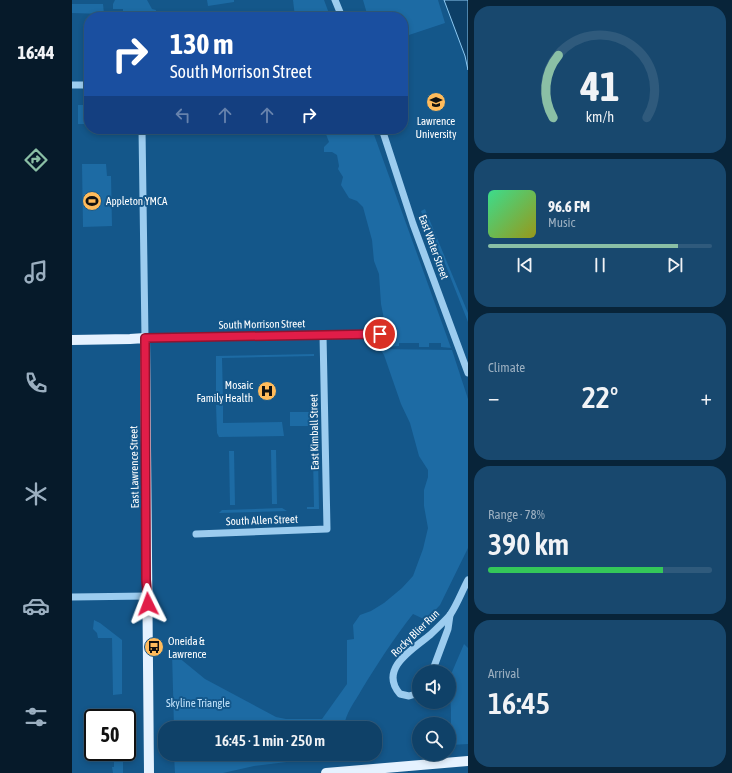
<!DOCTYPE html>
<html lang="en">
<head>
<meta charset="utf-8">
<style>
  body { margin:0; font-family:"Asap Condensed",sans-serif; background:#18486e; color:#f1f3f6; height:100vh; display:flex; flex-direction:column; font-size:15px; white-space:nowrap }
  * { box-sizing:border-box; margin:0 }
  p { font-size:13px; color:#9bafc0 }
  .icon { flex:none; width:22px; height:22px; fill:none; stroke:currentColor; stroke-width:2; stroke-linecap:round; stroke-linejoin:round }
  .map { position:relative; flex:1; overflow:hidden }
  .side { display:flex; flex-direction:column; gap:6px; padding:6px; background:#082439; width:264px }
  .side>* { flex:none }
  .top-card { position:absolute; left:12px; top:12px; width:324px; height:122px; border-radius:16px; box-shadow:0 2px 6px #0003,0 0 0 1px #2f5a7c; background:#1a4fa0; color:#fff; overflow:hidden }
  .fabs { position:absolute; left:340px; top:665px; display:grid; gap:8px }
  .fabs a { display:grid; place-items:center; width:44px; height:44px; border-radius:50%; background:#0f4168; box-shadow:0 2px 6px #0003,0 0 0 1px #2f5a7c; font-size:20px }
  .speed { position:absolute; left:12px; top:709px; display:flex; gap:8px; font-size:20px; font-weight:700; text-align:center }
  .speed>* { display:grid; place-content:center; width:52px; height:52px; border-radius:50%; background:#0f4168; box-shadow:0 2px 6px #0003,0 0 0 1px #2f5a7c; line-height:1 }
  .speed .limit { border:2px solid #111; border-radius:6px; background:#fff; color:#111 }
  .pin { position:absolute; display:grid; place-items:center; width:34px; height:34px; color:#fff; margin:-17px; border:2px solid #fff; border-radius:50%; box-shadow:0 1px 4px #0007 }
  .me { position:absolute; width:44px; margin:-22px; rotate:357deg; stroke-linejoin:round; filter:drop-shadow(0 0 3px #0008) }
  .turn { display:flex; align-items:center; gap:14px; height:84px; padding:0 20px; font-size:18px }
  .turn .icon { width:52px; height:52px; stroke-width:2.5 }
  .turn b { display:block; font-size:28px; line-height:34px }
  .lanes { display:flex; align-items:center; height:38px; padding:0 20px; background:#0003; justify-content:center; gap:20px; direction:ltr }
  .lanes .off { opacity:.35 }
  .big { font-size:30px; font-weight:600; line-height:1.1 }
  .side .widget { flex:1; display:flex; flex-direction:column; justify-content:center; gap:6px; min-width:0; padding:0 14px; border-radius:16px; background:#18486e }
  .side .dial { align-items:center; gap:0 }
  .dial svg { height:104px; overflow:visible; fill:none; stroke:#2f5a7c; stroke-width:7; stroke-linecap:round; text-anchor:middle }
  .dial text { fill:#f1f3f6; stroke:none }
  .song { display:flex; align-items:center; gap:12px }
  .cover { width:48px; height:48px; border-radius:6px; background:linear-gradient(135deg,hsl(150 70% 55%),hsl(60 70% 35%)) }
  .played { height:4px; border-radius:2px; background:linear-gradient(90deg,#8abfa5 85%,#2f5a7c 85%) }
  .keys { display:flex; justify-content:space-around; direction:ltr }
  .heat { display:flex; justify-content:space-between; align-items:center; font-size:22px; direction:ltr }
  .charge { height:6px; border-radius:3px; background:linear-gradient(90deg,#34c759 78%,#2f5a7c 0) }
  .trip { position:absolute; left:86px; top:721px; width:224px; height:40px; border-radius:16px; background:#0f4168; box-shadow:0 2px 6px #0003,0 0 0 1px #2f5a7c; font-weight:600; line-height:40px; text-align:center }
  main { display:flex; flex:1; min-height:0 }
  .tab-bar { display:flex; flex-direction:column; width:72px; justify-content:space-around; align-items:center; background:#061a2a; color:#9bafc0 }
  .tab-bar .icon { width:28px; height:28px }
  .tab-bar .active { color:#8abfa5 }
  .tab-bar b { font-size:18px; color:#f1f3f6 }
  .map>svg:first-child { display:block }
  .green { fill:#1d6ba4 }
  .water { fill:#0d3f67; stroke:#8ecaf3 }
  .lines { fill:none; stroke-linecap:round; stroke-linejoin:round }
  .minor { stroke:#9cccef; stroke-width:7 }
  .major { stroke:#e5f2ff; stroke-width:10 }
  .route-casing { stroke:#92132f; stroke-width:10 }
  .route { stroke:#e11d48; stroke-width:7 }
  .labels { text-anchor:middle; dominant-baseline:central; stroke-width:4; stroke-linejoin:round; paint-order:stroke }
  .poi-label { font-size:11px; fill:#fff; stroke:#14578a; text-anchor:start }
  .street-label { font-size:11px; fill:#fff; stroke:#14578a }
  .park-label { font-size:11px; fill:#c2e3fb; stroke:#14578a }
</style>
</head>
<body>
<main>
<nav class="tab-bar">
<b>16:44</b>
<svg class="icon active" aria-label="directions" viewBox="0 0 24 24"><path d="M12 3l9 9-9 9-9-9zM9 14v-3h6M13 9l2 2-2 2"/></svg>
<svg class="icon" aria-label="music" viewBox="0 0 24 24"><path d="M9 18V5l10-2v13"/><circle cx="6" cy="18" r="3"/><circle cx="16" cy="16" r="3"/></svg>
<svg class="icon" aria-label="phone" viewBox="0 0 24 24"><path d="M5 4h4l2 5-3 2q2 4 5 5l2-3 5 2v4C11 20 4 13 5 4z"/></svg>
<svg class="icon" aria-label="climate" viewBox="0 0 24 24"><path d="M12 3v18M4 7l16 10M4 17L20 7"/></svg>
<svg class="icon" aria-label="car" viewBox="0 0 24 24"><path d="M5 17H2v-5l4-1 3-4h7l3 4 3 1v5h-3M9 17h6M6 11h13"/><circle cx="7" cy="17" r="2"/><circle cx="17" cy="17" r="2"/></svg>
<svg class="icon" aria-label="filters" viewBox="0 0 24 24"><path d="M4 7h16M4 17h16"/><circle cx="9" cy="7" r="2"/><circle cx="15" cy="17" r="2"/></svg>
</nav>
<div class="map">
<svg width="396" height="773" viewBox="0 0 396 773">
  <rect width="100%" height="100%" fill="#14578a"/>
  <g class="green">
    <polygon points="43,0 75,0 80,9 84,10 83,17 51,17 51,9 41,9 41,4"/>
    <polygon points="135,0 162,0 162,2 136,6"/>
    <polygon points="221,0 252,0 258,16 260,15 261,17 223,17"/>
    <polygon points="291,0 366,0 373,23 331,37 331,17 296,17"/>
    <polygon points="0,4 31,4 32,14 0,13"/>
    <rect x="6" y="105" width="11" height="19"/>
    <polygon points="252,129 300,129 379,348 369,347 369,343 357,343 357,347 347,347 347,343 327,343 327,346 311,347 313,324 309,304 307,274 302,261 300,240 291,207 285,201 277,198 269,185 271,177 266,169 267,166 265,155 260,152 252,152 252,147 257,142"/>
    <polygon points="10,164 34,164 35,176 39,176 40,226 11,227"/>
    <polygon points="353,209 396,313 396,322 370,256 364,254 349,211"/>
    <path d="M308 349 380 350 396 399V548L368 605 354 620 341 614C322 638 306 663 290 689 283 702 273 713 272 728H102L100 652 133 679 204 717 214 719H250L275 684V640L282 639 281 625 288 615 299 611 312 603 330 588 341 576 351 549 356 528 352 506V490L356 477V470L347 456 338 423 329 404 312 355Z"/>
    <polygon points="242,354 242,356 150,358 151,400 144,400 144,356"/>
    <polygon points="144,405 151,405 151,423 210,422 212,436 147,437 145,433"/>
    <polygon points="218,412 240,412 241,426 218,426"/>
    <polygon points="199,450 204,450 205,504 200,504"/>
    <polygon points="157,451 162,451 163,505 158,505"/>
    <polygon points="241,457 246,457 247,509 235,509 235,507 242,507"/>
    <polygon points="210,508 215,511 147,513 150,510 153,510"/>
    <polygon points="22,620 28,623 50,640 50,694 41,695 40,638 26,638 25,633 21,629"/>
    <polygon points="392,644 396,648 396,744 379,745 379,710 377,679"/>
    <polygon points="42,752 51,752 51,773 41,773 40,767 42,767"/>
    <polygon points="102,754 240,754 239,759 182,766 151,773 103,773"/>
  </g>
  <polygon class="water" points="372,0 396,0 396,70 393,56"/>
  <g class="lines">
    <g class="minor">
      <polyline points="263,0 270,17"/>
      <polyline points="0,85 17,85"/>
      <polyline points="70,129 73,338 308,334"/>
      <polyline points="310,129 341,224 396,373"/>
      <polyline points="124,534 255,529 251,335"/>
      <polyline points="0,597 76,596"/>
      <polyline points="360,672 376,629 378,615"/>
      <path d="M347 693 337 696 328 694C306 669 341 649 358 635 364 629 372 622 378 615 385 605 390 591 396 580"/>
    </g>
    <g class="major">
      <polyline points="0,340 58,339 73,338 77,773"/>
      <polyline points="254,773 396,761"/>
    </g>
  </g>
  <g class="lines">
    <g class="route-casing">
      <polyline id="route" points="76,604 74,580 73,338 308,334"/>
    </g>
    <use href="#route" class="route"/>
  </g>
  <defs>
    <g id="university-disc" transform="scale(1)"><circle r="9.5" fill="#ffbb5b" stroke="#14578a"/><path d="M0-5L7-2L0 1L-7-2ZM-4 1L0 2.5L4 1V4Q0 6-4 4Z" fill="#111"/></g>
    <g id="stadium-disc" transform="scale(1)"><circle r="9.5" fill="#ffbb5b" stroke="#14578a"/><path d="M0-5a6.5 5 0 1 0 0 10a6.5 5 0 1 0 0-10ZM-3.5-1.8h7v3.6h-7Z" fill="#111"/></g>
    <g id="hospital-disc" transform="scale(1)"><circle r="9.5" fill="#ffbb5b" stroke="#14578a"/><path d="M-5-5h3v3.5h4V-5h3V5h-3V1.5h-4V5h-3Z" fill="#111"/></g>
    <g id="bus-disc" transform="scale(1)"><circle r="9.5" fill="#ffbb5b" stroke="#14578a"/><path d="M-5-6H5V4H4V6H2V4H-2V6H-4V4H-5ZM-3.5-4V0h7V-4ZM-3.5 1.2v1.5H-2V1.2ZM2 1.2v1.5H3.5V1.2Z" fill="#111"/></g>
  </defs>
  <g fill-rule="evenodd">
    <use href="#university-disc" x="364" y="102"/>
    <use href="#stadium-disc" x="20" y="201"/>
    <use href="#hospital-disc" x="195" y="391"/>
    <use href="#bus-disc" x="82" y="647"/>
  </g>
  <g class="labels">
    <g class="poi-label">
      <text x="364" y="121" text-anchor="middle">Lawrence<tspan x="364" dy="13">University</tspan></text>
      <text x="34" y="201">Appleton YMCA</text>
      <text x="181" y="385" text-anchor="end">Mosaic<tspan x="181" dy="13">Family Health</tspan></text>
      <text x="96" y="641">Oneida &amp;<tspan x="96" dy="13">Lawrence</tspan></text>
    </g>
    <g class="street-label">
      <text transform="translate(362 247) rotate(70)">East Water Street</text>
      <text transform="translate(190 324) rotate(-1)">South Morrison Street</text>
      <text transform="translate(242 432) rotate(-91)">East Kimball Street</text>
      <text transform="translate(62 467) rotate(-91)">East Lawrence Street</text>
      <text transform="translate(190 520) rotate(-2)">South Allen Street</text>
      <text transform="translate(343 633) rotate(-44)">Rocky Blier Run</text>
    </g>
    <g class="park-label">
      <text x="126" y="703">Skyline Triangle</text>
    </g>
  </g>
</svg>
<div class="fabs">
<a><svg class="icon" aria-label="sound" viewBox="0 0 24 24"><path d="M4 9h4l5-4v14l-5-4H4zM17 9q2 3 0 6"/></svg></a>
<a><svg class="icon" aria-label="search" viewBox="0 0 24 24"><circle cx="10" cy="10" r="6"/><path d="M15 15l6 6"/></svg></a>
</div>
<div class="speed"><div class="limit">50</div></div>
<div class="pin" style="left:308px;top:334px;background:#d93025"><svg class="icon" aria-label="arrive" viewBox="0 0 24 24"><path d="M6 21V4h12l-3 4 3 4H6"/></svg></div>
<svg class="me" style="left:76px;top:604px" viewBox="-20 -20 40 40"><path d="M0-17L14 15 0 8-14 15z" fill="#e11d48" stroke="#fff" stroke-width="4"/></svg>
<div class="trip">16:45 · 1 min · 250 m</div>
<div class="top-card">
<div class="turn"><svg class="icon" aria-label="right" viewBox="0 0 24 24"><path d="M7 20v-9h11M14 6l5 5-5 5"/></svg><div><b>130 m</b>South Morrison Street</div></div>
<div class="lanes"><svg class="icon off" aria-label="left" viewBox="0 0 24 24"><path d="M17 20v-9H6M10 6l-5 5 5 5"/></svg><svg class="icon off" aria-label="ahead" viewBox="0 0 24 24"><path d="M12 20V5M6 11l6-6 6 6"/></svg><svg class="icon off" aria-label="ahead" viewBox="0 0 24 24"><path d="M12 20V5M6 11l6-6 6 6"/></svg><svg class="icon" aria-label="right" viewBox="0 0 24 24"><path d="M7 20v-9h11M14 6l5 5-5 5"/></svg></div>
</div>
</div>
<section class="side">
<div class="widget dial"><svg viewBox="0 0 100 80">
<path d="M14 69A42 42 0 1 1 86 69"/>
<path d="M14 69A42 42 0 0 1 18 21" stroke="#8abfa5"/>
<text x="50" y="56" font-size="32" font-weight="700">41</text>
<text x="50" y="72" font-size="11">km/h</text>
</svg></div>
<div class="widget">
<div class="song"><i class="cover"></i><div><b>96.6 FM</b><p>Music</p></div></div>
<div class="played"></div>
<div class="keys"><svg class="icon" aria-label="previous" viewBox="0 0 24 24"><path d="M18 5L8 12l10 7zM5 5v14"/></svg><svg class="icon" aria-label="pause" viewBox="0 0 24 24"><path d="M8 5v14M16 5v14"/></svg><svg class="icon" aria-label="next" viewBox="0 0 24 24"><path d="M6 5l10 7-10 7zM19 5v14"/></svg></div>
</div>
<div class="widget"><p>Climate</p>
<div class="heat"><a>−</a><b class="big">22°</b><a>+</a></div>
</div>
<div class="widget"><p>Range · 78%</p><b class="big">390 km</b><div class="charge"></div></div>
<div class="widget"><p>Arrival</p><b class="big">16:45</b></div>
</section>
</main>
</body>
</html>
